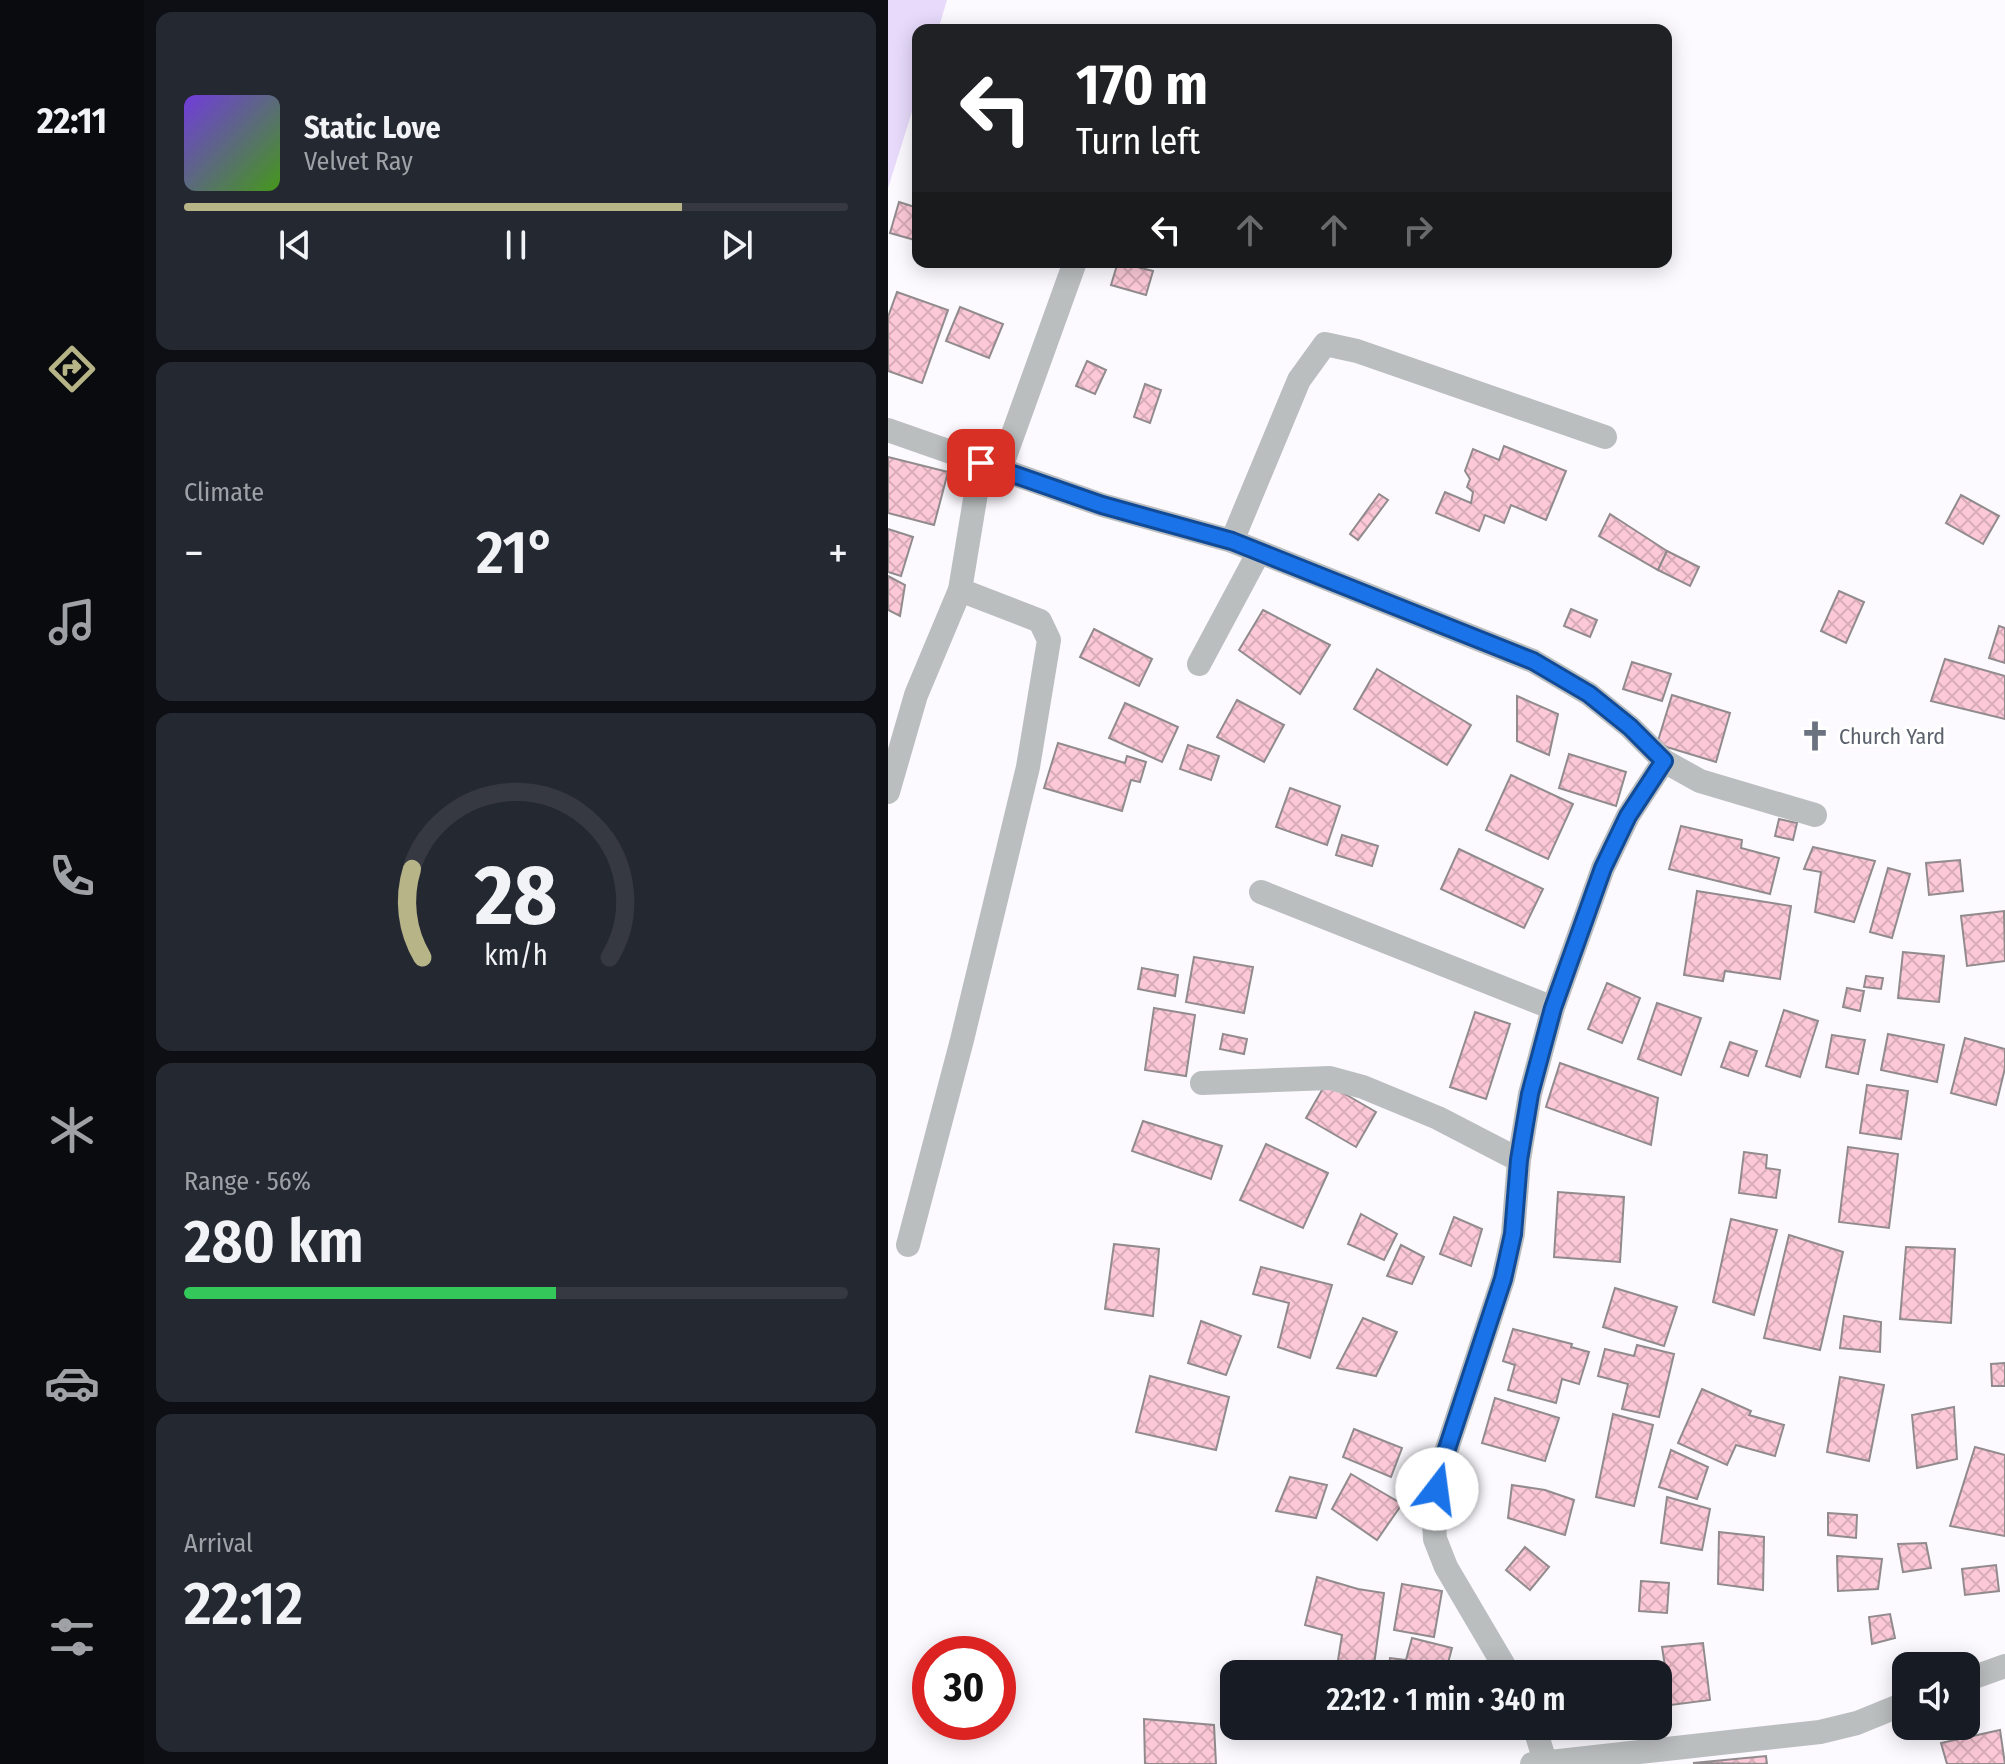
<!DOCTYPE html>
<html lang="en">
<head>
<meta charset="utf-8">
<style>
  body { margin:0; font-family:"Fira Sans Condensed",sans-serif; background:#242831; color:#f1f3f6; height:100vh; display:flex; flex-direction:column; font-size:30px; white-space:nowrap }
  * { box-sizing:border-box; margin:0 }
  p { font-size:26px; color:#9ea1a6 }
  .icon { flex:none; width:44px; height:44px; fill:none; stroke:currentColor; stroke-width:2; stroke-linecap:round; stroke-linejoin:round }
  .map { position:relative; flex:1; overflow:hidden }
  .details { display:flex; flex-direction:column; gap:12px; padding:12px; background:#0d0f14; width:744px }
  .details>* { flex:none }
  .guide { position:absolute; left:24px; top:24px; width:760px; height:244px; border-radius:16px; box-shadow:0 4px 20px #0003; background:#202124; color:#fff; overflow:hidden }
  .buttons { position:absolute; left:1004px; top:1652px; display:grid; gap:16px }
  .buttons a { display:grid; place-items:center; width:88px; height:88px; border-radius:16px; background:#171b24; box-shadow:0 4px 20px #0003; font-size:40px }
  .speed { position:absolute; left:24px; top:1636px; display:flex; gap:16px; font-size:40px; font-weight:700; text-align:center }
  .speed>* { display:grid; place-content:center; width:104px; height:104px; border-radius:50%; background:#171b24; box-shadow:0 4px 20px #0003; line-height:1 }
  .speed .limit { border:12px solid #d22; background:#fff; color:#111 }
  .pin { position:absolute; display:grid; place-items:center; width:68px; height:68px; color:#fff; margin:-34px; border-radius:16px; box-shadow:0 4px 12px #0006 }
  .me { position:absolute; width:88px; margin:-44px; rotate:15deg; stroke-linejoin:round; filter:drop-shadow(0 0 6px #0008) }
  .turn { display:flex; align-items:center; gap:28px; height:168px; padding:0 32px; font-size:36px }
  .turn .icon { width:104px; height:104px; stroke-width:2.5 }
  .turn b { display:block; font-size:56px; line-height:68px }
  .lanes { display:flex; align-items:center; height:76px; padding:0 32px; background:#0003; justify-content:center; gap:40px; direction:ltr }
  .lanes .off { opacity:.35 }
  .big { font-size:60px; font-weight:600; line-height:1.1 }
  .details .card { flex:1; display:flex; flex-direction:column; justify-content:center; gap:12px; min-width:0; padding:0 28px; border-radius:16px; background:#242831 }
  .details .dial { align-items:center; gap:0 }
  .dial svg { height:208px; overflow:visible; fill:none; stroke:#363941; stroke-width:7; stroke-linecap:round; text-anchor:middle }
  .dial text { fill:#f1f3f6; stroke:none }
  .song { display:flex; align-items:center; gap:24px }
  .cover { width:96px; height:96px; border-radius:12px; background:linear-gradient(135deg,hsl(260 70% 55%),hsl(100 70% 35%)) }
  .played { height:8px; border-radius:4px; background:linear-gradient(90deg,#b7b487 75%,#363941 75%) }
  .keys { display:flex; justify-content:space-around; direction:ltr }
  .heat { display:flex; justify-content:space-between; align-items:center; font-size:44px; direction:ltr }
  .charge { height:12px; border-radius:6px; background:linear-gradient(90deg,#34c759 56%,#363941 0) }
  .trip { position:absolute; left:332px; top:1660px; width:452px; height:80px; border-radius:16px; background:#171b24; box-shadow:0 4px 20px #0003; font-weight:600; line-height:80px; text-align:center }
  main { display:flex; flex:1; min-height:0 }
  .tab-bar { display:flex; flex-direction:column; width:144px; justify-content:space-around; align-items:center; background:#090b0e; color:#9ea1a6 }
  .tab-bar .icon { width:56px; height:56px }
  .tab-bar .on { color:#b7b487 }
  .tab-bar b { font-size:36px; color:#f1f3f6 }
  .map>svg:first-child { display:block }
  .green { fill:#e7dafb }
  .building { fill:url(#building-cross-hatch); stroke:#918b8d; stroke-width:2 }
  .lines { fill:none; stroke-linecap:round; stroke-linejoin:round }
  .street { stroke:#bbbebf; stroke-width:24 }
  .route-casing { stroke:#114b97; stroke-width:20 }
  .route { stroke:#1a73e8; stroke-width:14 }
  .labels { text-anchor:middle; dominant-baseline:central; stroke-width:6; stroke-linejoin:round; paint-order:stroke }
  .worship-label { font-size:22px; fill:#5b616d; stroke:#fff; text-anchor:start }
</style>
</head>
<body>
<main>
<nav class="tab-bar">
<b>22:11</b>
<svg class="icon on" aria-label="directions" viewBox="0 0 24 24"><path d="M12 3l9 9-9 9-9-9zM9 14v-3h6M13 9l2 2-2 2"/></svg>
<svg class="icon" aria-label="music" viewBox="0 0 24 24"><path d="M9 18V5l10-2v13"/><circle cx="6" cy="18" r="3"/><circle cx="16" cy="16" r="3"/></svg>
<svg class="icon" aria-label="phone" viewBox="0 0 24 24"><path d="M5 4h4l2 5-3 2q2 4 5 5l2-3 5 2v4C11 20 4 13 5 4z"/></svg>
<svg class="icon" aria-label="climate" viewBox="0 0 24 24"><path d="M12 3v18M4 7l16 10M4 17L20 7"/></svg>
<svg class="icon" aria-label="car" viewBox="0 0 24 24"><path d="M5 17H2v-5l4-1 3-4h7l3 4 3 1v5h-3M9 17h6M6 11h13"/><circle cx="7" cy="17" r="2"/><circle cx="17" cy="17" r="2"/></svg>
<svg class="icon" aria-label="filters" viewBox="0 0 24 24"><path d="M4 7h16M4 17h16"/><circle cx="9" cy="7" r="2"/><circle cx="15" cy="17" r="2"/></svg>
</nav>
<section class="details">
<div class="card">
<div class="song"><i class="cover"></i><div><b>Static Love</b><p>Velvet Ray</p></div></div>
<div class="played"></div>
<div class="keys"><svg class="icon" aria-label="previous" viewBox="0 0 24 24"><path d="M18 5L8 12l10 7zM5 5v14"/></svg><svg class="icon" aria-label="pause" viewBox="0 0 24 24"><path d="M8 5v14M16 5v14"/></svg><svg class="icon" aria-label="next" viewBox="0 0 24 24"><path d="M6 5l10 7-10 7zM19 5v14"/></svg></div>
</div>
<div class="card"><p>Climate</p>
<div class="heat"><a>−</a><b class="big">21°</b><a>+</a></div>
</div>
<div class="card dial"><svg viewBox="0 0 100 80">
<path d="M14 69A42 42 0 1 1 86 69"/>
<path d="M14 69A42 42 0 0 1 10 35" stroke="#b7b487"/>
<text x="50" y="56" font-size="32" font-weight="700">28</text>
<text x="50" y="72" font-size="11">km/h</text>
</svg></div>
<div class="card"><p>Range · 56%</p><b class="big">280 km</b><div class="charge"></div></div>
<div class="card"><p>Arrival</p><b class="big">22:12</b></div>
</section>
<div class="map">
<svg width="1117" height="1764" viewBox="0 0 1117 1764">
  <defs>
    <pattern id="building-cross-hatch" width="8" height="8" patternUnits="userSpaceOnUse" patternTransform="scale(2)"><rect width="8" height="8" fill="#fdc9d8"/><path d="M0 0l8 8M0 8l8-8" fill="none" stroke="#d9acb9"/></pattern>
  </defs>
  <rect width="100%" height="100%" fill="#fcfaff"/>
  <polygon class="green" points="0,0 59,0 50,30 30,30 30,93 0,188"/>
  <g class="building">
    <polygon points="11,202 30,208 30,241 2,233"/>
    <polygon points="230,262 265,271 258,295 223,285"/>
    <polygon points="9,292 60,310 34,383 0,371 0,317"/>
    <polygon points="72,307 115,324 101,358 58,341"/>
    <polygon points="199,361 218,370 207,394 188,386"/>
    <polygon points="257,384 273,390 262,423 246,417"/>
    <polygon points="616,446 678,471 658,520 623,505 616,523 597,515 591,531 548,513 557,492 583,503 585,492 579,487 582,479 577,471 585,449 611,460"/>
    <polygon points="0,457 60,472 46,525 0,513"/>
    <polygon points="491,494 500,500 470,540 462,534"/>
    <polygon points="1073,495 1111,516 1095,544 1058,523"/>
    <polygon points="722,514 779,551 770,570 711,536"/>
    <polygon points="0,529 25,537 13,576 0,572"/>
    <polygon points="779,551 811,567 802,586 770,570"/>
    <polygon points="0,576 17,585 12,616 0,610"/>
    <polygon points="951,591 976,602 958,643 933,631"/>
    <polygon points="683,609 709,620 702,637 676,626"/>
    <polygon points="375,610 442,645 412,694 351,650"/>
    <polygon points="1111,626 1117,628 1117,663 1101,658"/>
    <polygon points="206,629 264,659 251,686 192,657"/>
    <polygon points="1057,659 1117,676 1117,719 1043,701"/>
    <polygon points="744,662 783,674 774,701 735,689"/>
    <polygon points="489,669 583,725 559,765 466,709"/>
    <polygon points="784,695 842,713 828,762 769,744"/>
    <polygon points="629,696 670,714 661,755 629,741"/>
    <polygon points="349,700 396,725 376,762 329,737"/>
    <polygon points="237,703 290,727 274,762 221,738"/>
    <polygon points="170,743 237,763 239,756 258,762 252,782 243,780 234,811 156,788"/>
    <polygon points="300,745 331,756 323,780 292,769"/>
    <polygon points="681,754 738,772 728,806 671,788"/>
    <polygon points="623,775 685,804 660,859 598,830"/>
    <polygon points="402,788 452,806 439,845 388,827"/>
    <polygon points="891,819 909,823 905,840 887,836"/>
    <polygon points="793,826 854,840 853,848 891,858 882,894 781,869"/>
    <polygon points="454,835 490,846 484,866 448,855"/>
    <polygon points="925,847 987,861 966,922 927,912 933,872 916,869"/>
    <polygon points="571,849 655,889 636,928 553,889"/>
    <polygon points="1072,860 1075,891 1041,895 1038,863"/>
    <polygon points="1000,868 1022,874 1004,938 982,932"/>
    <polygon points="809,891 903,906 892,979 837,971 835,981 796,975"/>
    <polygon points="1116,911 1117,961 1079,966 1073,916"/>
    <polygon points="1015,952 1056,956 1051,1002 1010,998"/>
    <polygon points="306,957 365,967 356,1013 298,1002"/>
    <polygon points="254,968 290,975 287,996 250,989"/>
    <polygon points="978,976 995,978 993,989 976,987"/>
    <polygon points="719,983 752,998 734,1043 700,1029"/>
    <polygon points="959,988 976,991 972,1011 955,1007"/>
    <polygon points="769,1003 813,1018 793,1075 750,1059"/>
    <polygon points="266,1008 307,1015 298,1076 257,1070"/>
    <polygon points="896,1010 930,1021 912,1077 878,1066"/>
    <polygon points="587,1012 622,1024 598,1099 562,1087"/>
    <polygon points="335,1034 359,1039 356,1054 332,1049"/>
    <polygon points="1000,1034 1056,1045 1049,1082 993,1070"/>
    <polygon points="944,1035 977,1040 970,1074 938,1067"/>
    <polygon points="1077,1038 1117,1049 1117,1068 1108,1105 1063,1093"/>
    <polygon points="842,1042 869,1051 860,1076 833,1067"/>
    <polygon points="672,1063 770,1098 763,1145 658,1107"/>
    <polygon points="438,1083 488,1112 468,1147 418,1118"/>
    <polygon points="979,1085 1020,1091 1013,1139 972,1133"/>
    <polygon points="255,1121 334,1146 323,1179 244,1151"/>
    <polygon points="378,1144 440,1173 415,1228 352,1200"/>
    <polygon points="960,1147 1010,1154 1001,1228 951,1222"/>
    <polygon points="856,1152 879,1155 878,1168 892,1170 888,1198 851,1193"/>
    <polygon points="670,1192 736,1197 732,1262 666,1257"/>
    <polygon points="473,1214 509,1234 496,1260 460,1244"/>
    <polygon points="566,1217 594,1229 583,1266 552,1254"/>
    <polygon points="843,1219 889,1230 866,1315 825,1302"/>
    <polygon points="901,1235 955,1252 932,1350 876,1338"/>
    <polygon points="226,1244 271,1249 265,1316 217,1309"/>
    <polygon points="513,1245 536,1257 524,1284 499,1276"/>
    <polygon points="1018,1247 1067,1249 1063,1323 1012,1319"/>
    <polygon points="373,1267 444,1285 422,1358 390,1347 401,1303 365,1294"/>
    <polygon points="727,1288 789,1307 776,1346 715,1327"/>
    <polygon points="956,1316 993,1322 992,1352 952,1348"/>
    <polygon points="475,1318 509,1332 488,1376 449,1368"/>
    <polygon points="313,1321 353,1336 338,1375 300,1363"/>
    <polygon points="625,1329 684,1344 683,1347 701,1352 691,1384 674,1379 668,1403 620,1390 627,1365 615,1361"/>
    <polygon points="749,1345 786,1354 771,1417 734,1409 740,1384 710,1376 717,1349 746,1356"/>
    <polygon points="1117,1363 1117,1386 1104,1386 1103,1364"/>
    <polygon points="262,1376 341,1397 328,1450 248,1432"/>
    <polygon points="952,1377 996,1385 981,1461 939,1452"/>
    <polygon points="814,1389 863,1411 861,1415 896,1425 887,1456 848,1445 839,1465 790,1443"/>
    <polygon points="607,1398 671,1418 657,1461 594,1443"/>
    <polygon points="1066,1407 1069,1459 1029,1468 1024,1415"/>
    <polygon points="725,1414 765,1425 746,1506 708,1497"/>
    <polygon points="466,1429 514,1448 503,1477 455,1457"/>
    <polygon points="1087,1447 1117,1455 1117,1536 1062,1526"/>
    <polygon points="783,1450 820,1467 809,1499 771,1487"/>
    <polygon points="463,1474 514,1504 489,1540 444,1509"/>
    <polygon points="402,1477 439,1485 428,1518 388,1511"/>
    <polygon points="624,1485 657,1490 686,1500 677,1535 620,1518"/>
    <polygon points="779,1497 822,1509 814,1550 773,1543"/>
    <polygon points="940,1513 969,1515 968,1538 940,1535"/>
    <polygon points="831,1532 876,1537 875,1590 830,1584"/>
    <polygon points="1038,1543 1043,1568 1015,1572 1010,1544"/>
    <polygon points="637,1547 661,1567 642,1590 618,1570"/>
    <polygon points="949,1556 994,1559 990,1589 950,1591"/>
    <polygon points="1108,1565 1111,1591 1077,1595 1074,1569"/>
    <polygon points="429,1577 470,1589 496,1593 485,1672 449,1667 454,1635 417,1625"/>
    <polygon points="753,1581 781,1583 779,1613 751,1611"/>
    <polygon points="514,1584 554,1591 546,1637 506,1630"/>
    <polygon points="1002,1614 1007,1638 984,1644 981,1617"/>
    <polygon points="524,1638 564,1648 557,1674 500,1674 502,1658 518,1660"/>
    <polygon points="815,1643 822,1700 783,1705 774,1647"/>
    <polygon points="256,1719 326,1725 328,1764 257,1764"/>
    <polygon points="1112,1730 1117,1764 1059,1764 1053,1743"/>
    <polygon points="878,1756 879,1764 805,1763"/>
  </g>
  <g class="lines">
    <g class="street">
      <polyline points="0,430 214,505 344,541 645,661 701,694 742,727 776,761 812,781 927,815"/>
      <polyline points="112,470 187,262"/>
      <polyline points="344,541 411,380 437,344 469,351 717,437"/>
      <polyline points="311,664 371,552"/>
      <polyline points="0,792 28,695 72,590 93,463"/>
      <polyline points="373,892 665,1008"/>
      <polyline points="314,1083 442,1078 475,1087 550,1118 631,1160"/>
      <polyline points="20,1245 74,1040 140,767 161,640 152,621 72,590"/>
      <polyline points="621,1674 558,1567 547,1539 545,1507 552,1470 615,1279 625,1234 631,1160 642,1094 665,1008 715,868 740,816 776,761"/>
      <polyline points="1078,1680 1117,1666"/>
      <polyline points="646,1726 657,1761"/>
      <polyline points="644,1764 932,1732 969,1723 1018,1703"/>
    </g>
  </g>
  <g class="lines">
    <g class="route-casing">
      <polyline id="route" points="93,463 214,505 344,541 645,661 701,694 742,727 776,761 740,816 715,868 665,1008 642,1094 631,1160 625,1234 615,1279 552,1470 549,1489"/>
    </g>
    <use href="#route" class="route"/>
  </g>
  <defs>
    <g id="church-bare" transform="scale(2.4)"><path d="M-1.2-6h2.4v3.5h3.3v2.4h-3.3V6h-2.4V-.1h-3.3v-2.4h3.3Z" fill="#6b7280" stroke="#fff" stroke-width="2.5" paint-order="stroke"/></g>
  </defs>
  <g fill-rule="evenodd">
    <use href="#church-bare" x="927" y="736"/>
  </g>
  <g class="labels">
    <g class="worship-label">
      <text x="951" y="736">Church Yard</text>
    </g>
  </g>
</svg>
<div class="buttons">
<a><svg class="icon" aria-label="sound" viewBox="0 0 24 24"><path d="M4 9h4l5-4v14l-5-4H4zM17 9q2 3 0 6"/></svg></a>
</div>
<div class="speed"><div class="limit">30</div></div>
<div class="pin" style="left:93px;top:463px;background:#d93025"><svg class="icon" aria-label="arrive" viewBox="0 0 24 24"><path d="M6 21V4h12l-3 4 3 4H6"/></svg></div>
<svg class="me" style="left:549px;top:1489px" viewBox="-20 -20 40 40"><circle r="19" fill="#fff"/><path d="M0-13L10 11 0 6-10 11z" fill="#1a73e8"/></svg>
<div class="trip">22:12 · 1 min · 340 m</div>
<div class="guide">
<div class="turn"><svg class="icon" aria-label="left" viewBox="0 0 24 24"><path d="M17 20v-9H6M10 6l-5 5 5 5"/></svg><div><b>170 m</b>Turn left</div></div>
<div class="lanes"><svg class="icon" aria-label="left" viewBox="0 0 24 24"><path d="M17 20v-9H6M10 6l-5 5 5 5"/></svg><svg class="icon off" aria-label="ahead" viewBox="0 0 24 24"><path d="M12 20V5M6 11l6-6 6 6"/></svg><svg class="icon off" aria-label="ahead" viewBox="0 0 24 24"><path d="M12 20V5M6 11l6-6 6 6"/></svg><svg class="icon off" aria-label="right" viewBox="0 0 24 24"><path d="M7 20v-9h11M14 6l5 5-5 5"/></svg></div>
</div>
</div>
</main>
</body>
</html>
